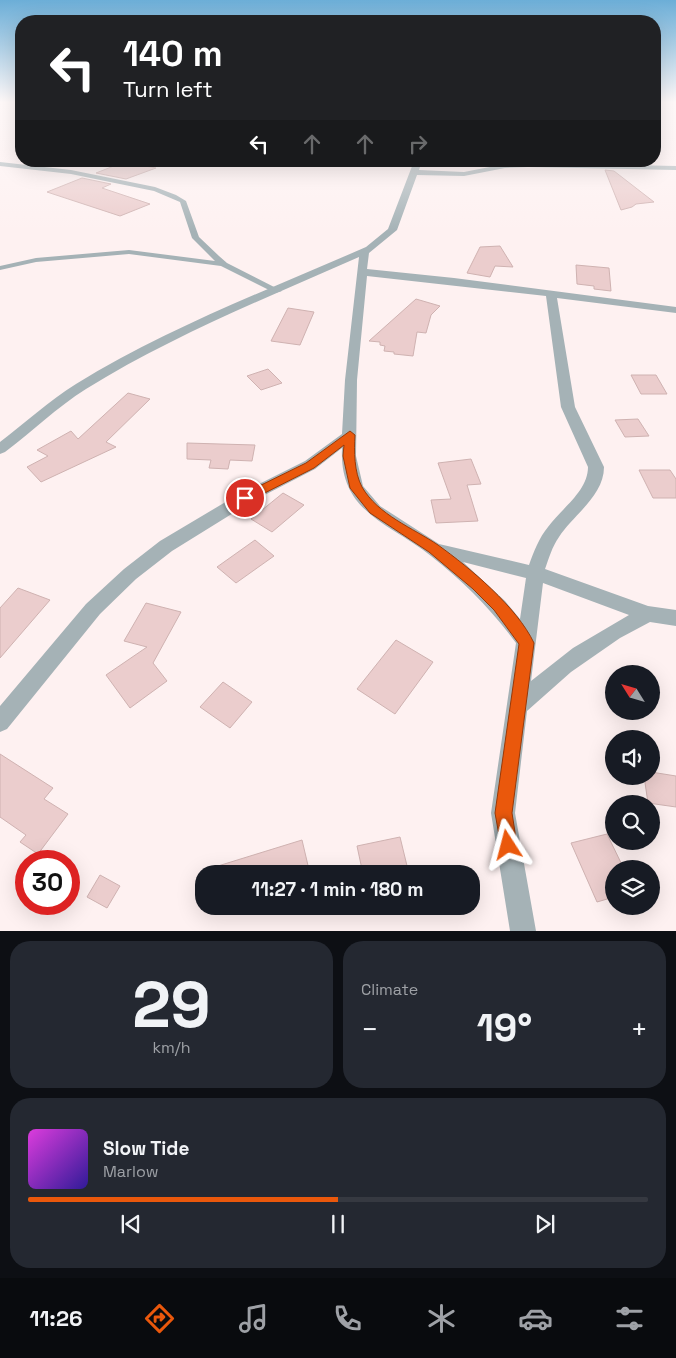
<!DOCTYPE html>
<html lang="en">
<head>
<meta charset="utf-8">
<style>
  body { margin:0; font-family:"Space Grotesk",sans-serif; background:#242831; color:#f1f3f6; height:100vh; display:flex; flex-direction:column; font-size:19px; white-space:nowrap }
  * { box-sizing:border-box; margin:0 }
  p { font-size:16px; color:#9ea1a6 }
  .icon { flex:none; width:28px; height:28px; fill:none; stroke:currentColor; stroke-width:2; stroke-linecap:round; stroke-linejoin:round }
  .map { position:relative; height:931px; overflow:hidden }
  .details { display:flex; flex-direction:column; gap:10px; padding:10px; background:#0d0f14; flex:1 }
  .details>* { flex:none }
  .banner { position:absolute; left:15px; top:15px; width:646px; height:152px; border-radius:20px; box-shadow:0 5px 20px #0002; background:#202124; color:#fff; overflow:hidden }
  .needle { width:32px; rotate:307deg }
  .tools { position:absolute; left:605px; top:665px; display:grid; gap:10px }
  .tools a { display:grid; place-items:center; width:55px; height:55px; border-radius:50%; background:#171b24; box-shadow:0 5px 20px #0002; font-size:25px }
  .speed { position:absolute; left:15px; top:850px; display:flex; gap:10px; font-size:25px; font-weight:700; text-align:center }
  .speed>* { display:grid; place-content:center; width:65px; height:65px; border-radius:50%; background:#171b24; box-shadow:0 5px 20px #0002; line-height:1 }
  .speed .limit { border:8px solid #d22; background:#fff; color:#111 }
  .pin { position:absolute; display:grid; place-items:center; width:42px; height:42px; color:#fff; margin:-21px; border:2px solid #fff; border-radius:50%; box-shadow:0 1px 5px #0007 }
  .me { position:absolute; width:55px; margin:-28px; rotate:351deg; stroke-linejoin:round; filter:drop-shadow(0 0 4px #0008) }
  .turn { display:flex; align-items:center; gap:18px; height:105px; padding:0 25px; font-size:22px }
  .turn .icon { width:65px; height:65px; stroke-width:2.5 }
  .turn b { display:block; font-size:35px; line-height:42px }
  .lanes { display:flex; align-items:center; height:48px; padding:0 25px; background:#0003; justify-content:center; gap:25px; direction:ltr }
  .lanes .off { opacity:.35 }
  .big { font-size:38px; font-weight:700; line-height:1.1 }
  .details .widget { flex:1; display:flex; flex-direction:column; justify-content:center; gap:8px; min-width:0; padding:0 18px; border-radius:20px; background:#242831 }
  .details .dial { align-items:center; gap:0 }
  .dial b { font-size:65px; line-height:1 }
  .song { display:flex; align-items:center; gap:15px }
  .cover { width:60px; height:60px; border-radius:8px; background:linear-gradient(135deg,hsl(300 70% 55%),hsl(250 70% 35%)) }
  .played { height:5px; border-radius:2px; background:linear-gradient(90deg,#ea580c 50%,#363941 50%) }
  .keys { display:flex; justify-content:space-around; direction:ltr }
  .heat { display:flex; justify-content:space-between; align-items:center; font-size:28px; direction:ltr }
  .details .tiles { flex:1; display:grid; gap:10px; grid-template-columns:1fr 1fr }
  .widget:last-child { grid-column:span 2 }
  .trip { position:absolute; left:195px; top:865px; width:285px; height:50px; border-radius:20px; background:#171b24; box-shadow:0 5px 20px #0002; font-weight:700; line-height:50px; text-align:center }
  .tabs { display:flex; height:80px; justify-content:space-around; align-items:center; background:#090b0e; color:#9ea1a6 }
  .tabs .icon { width:35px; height:35px }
  .tabs .active { color:#ea580c }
  .tabs b { font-size:22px; color:#f1f3f6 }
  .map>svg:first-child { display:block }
  .building { fill:#ebcdcd; stroke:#cfb2b1 }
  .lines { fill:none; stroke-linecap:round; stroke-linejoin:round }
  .service { fill:#a5b2b6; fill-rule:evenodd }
  .minor { fill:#a5b2b6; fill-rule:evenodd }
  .route { fill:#ea580c; stroke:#983908 }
</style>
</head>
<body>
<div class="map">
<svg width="676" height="931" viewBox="0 0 676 931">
  <rect width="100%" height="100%" fill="#fef1f1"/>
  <g class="building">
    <polygon points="124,162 156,168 126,179 96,173"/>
    <polygon points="605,170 614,171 654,202 636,204 632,207 621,210"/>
    <polygon points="82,178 111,184 102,188 150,204 120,216 47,192"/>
    <polygon points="500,246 513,267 495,266 490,277 467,273 480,247"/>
    <polygon points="576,265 609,268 611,291 594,289 594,286 577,284"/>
    <polygon points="416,299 440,306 431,315 426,333 417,332 413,356 394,354 394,352 384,351 385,346 380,345 380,342 369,341"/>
    <polygon points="288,308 314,312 300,345 271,341"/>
    <polygon points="268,369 282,383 261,390 247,376"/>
    <polygon points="631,375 656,375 667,394 641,394"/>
    <polygon points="128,393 150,399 106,442 116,447 41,482 27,467 48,456 37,450 71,431 78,439"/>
    <polygon points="638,419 649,436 625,437 615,420"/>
    <polygon points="187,443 220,444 255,445 252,461 230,460 228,469 209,468 211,460 187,459"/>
    <polygon points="471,459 481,484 467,485 478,521 436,523 431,500 451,499 438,463"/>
    <polygon points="639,470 670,470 676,479 676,498 653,498"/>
    <polygon points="283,493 304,505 272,532 251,519"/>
    <polygon points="255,540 274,556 236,583 217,567"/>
    <polygon points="18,588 50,600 0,658 0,608"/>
    <polygon points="146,603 181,612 153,663 167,681 130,708 106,675 147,647 124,641"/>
    <polygon points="396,640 433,662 395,714 357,689"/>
    <polygon points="223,682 252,702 230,728 200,707"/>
    <polygon points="0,754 53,788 44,799 68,814 38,854 20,842 26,835 0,817"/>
    <polygon points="651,772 676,776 676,807 648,803 644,776 651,776"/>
    <polygon points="607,834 624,869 614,869 614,897 597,902 571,843"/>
    <polygon points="400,837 409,874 382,874 382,871 363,874 357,846"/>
    <polygon points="302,840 310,874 206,874 205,870"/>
    <polygon points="100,875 120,886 107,908 87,897"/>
  </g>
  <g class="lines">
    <polygon class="service" points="0,162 71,170 155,187 176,195 186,201 199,237 219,256 227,263 282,291 275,293 221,266 129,254 36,262 0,270 0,266 36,258 129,250 215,261 192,238 180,202 154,191 71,174 0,166"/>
    <path class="minor" d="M414 161H422L419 170 464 172 505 164 528 163 676 166V170L528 167 505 168 464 176 417 175 397 230 369 253 367 269 454 278 676 307V313L557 298 575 407 604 467C604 496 573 515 559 537 552 547 549 558 545 569L648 606 676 610V626L650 622 620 638 571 672 527 711 515 813 536 931H510L491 813 516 643C490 608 465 583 431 556 390 523 339 513 342 448L315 469 251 502 172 551 136 579 100 614 7 729 0 732V706L86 604 124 569 160 541 239 494 305 461 342 434 345 380 359 257C266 298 172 336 86 389 57 407 32 432 5 452L0 454V442C25 423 49 401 76 384 167 328 268 290 366 247L388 229ZM367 276 546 296 561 407 588 467C588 491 562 508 548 527 539 538 534 551 529 565L439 544 380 506 363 486 356 456 357 380ZM463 562 526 578 520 619 505 601ZM543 583 629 615 573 648 531 681Z"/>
  </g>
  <linearGradient id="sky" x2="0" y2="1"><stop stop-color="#6caed7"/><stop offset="0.44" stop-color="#fff9f9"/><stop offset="1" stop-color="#fff9f9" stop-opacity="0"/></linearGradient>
  <rect width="676" height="232" fill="url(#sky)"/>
  <path class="route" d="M350 431 355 435C354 451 354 472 362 487 378 515 413 528 438 545 470 568 517 607 534 643L512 813 517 845 515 852 508 854 502 852 495 813 519 644 494 610 473 589 429 552 370 513 350 488 343 456 344 445 314 468 249 501 245 503 239 498 241 495 306 463Z"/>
</svg>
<div class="tools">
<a><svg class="needle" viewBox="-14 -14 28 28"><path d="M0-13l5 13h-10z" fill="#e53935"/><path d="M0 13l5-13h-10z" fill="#9ea1a6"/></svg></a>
<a><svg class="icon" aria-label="sound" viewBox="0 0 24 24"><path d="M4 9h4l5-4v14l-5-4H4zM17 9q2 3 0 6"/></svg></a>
<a><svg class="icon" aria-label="search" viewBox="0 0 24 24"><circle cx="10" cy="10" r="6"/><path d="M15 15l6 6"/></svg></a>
<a><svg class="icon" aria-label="layers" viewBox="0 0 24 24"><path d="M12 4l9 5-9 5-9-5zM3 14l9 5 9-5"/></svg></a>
</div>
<div class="speed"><div class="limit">30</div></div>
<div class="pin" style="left:245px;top:498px;background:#d93025"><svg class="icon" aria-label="arrive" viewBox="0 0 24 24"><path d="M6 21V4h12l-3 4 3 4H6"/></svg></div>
<svg class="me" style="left:508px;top:845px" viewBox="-20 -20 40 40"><path d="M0-17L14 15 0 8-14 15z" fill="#ea580c" stroke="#fff" stroke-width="4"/></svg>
<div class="trip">11:27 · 1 min · 180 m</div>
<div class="banner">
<div class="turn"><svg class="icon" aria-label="left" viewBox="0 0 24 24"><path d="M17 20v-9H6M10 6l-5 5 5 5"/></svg><div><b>140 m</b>Turn left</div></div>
<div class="lanes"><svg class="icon" aria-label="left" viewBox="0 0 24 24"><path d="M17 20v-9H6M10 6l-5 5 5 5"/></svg><svg class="icon off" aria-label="ahead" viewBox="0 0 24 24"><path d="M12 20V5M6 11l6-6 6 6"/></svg><svg class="icon off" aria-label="ahead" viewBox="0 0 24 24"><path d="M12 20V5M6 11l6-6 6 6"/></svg><svg class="icon off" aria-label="right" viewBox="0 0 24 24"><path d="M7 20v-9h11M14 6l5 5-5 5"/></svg></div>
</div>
</div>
<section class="details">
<div class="tiles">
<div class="widget dial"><b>29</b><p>km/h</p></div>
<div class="widget"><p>Climate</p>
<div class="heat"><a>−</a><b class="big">19°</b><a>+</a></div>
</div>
<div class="widget">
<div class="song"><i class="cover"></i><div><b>Slow Tide</b><p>Marlow</p></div></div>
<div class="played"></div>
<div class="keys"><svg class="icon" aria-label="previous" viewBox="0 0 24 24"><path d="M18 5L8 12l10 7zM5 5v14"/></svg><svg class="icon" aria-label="pause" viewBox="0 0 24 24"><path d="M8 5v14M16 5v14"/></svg><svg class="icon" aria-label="next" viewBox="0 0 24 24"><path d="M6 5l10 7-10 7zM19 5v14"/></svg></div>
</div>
</div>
</section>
<nav class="tabs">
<b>11:26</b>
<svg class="icon active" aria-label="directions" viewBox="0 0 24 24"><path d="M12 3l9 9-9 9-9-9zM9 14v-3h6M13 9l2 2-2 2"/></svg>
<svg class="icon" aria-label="music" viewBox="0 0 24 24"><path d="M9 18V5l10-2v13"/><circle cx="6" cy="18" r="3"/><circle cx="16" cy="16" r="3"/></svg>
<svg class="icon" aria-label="phone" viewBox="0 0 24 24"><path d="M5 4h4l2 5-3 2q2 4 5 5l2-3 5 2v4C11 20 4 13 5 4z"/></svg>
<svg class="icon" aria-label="climate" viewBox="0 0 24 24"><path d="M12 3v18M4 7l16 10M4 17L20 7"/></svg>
<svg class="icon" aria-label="car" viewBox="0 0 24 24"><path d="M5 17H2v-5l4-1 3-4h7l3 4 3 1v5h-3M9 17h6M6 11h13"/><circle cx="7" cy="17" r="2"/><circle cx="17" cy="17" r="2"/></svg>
<svg class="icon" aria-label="filters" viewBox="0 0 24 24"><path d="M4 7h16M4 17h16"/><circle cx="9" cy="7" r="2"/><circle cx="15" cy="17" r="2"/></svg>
</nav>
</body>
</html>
